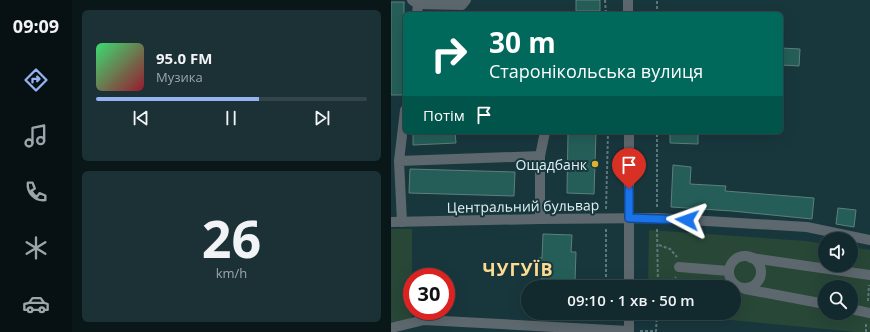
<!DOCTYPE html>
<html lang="uk">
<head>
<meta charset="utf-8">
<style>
  body { margin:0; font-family:"Open Sans",sans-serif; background:#1b3136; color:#f1f3f6; height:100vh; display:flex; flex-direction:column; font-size:15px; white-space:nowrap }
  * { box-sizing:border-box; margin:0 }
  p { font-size:13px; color:#9ca6aa }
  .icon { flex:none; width:22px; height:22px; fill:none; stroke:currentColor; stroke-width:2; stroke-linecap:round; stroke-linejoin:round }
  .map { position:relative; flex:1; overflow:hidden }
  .sheet { display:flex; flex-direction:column; gap:10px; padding:10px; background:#0a1719; width:319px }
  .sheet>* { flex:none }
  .top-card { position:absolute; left:12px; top:12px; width:380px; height:122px; border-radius:6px; box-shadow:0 4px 16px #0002,0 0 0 1px #31454a; background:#00695c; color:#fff; overflow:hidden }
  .controls { position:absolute; left:427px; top:232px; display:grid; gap:8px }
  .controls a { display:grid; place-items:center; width:40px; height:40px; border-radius:50%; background:#12292e; box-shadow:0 4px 16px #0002,0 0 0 1px #31454a; font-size:20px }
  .speed { position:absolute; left:12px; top:268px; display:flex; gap:8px; font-size:20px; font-weight:700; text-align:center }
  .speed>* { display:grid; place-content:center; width:52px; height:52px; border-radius:50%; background:#12292e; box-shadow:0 4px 16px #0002,0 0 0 1px #31454a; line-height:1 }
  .speed .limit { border:6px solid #d22; background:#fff; color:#111 }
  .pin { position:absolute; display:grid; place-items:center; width:34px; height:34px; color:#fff; margin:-41px -17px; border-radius:50% 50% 50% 0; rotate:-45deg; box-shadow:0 0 4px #0007 }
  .pin .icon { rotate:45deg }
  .me { position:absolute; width:44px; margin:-22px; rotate:274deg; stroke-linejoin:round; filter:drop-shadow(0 0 3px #0008) }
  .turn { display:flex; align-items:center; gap:14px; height:84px; padding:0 20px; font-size:18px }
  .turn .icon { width:52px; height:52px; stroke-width:2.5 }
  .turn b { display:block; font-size:28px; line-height:34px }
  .then { display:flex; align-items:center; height:38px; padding:0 20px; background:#0003; gap:8px; font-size:15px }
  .sheet .card { flex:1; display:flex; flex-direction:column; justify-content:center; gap:6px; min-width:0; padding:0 14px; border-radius:6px; background:#1b3136 }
  .sheet .dial { align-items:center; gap:0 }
  .dial b { font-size:52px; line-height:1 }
  .song { display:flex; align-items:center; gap:12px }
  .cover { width:48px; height:48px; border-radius:6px; background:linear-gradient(135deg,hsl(140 70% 55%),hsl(350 70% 35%)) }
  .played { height:4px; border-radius:2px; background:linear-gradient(90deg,#95b2f1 60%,#31454a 60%) }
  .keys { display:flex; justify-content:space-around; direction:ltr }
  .trip { position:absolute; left:130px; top:280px; width:220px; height:40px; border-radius:20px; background:#12292e; box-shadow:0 4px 16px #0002,0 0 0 1px #31454a; font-weight:600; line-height:40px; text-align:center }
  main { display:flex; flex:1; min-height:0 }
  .menu { display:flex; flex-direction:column; width:72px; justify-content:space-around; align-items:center; background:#071012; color:#9ca6aa }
  .menu .icon { width:28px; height:28px }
  .menu .current { color:#95b2f1 }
  .menu b { font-size:18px; color:#f1f3f6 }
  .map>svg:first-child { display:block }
  .green { fill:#284737; fill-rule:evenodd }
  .building { fill:#255e58; stroke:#5e7f7b }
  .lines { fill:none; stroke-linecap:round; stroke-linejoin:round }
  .path { stroke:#5d787d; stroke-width:2; stroke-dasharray:3 2; stroke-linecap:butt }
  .minor { stroke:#5d686e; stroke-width:10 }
  .route-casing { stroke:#114b97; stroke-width:10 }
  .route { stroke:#1a73e8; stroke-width:7 }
  .poi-dot { fill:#e0b034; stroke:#18373d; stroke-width:1.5 }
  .labels { text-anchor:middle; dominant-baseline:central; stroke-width:4; stroke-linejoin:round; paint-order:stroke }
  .poi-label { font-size:14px; fill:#e0f2f5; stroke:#18373d; text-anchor:end }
  .street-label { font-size:14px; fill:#e0f2f5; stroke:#18373d }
  .district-label { font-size:18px; font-weight:bold; letter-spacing:1px; fill:#fddb91; stroke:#18373d }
</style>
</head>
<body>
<main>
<nav class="menu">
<b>09:09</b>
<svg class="icon current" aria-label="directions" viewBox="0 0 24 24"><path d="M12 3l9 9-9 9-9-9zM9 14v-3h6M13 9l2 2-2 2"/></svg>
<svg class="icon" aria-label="music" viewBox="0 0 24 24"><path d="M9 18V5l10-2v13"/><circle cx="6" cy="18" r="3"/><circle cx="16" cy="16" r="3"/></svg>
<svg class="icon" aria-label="phone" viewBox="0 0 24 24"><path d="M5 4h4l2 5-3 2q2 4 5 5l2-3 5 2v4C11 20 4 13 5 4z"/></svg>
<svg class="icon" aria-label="climate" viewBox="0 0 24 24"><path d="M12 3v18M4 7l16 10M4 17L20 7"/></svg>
<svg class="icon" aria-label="car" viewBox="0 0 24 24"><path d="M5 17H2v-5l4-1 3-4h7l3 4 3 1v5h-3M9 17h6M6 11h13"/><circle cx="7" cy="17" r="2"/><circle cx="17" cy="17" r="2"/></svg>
</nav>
<section class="sheet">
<div class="card">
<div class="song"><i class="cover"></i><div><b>95.0 FM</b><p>Музика</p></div></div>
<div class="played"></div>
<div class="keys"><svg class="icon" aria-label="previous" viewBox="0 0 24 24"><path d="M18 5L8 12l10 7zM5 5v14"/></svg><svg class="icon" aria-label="pause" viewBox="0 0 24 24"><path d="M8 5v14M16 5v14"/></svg><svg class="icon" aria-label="next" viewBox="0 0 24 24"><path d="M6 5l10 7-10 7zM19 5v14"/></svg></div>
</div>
<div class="card dial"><b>26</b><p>km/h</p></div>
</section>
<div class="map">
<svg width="479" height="332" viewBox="0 0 479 332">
  <rect width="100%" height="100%" fill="#18373d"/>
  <g class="green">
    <rect x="0" y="229" width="21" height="93"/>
    <path d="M258 230 415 241 434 244V265H460V247L479 250V332H465L267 313H343V287H257ZM434 287H460V313H434Z"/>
  </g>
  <g class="building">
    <rect x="185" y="0" width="24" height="11"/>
    <rect x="0" y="2" width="13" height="93"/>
    <polygon points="390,48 409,49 408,66 390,65"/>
    <polygon points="22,132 64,132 65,143 22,145"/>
    <polygon points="177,132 205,132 203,194 176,193"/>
    <polygon points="279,132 307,132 307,144 279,143"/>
    <polygon points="282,165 300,167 299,184 335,186 334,191 423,198 421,219 341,211 280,207"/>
    <polygon points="19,169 124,172 123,196 18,193"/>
    <polygon points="447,208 465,210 463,227 445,224"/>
    <polygon points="152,234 181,235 180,252 185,252 184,282 179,281 179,287 150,287 151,275 148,275 148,258 151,258"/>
  </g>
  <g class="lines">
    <g class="path">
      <polyline points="214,0 215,14"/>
      <polyline points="266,14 266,0"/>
      <polyline points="266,207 266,132"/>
      <polyline points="215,209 217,132"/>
      <polyline points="215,229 215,287"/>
      <polyline points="266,229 267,287"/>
      <polyline points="268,245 279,249 286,257"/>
      <polyline points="267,287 279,283 285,277"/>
      <polyline points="477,301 478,285"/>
      <polyline points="215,313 215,320"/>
      <polyline points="249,331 265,331 266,313"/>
      <polyline points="475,332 475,323"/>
    </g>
    <g class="minor">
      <polyline points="21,0 27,4 26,14"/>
      <polyline points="237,0 237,14"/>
      <polyline points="27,4 71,5 75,0"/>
      <polyline points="238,132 238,287"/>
      <polyline points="8,161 14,110"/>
      <polyline points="149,219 149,156 154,132"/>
      <polyline points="0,222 149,219 266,218 416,227 479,240"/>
      <polyline points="11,222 8,161 149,156"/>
      <circle cx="354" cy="272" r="16"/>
      <polyline points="360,258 479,275"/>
      <polyline points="288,267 338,271"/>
      <polyline points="354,289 434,304"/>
      <polyline points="460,309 479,313"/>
      <polyline points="238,313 238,332"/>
      <polyline points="0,328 33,320 238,331"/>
    </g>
  </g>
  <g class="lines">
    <g class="route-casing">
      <polyline id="route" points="238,189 238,218 296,220"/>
    </g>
    <use href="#route" class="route"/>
  </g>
  <circle class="poi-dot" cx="204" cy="164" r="4"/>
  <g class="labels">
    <g class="poi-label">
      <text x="196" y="164">Ощадбанк</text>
    </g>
    <g class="street-label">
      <text transform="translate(132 206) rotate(-1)">Центральний бульвар</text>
    </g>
    <g class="district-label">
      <text x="127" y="269">ЧУГУЇВ</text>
    </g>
  </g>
</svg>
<div class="controls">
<a><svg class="icon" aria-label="sound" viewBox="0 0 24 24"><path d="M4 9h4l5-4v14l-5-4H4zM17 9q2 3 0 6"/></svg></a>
<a><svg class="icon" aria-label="search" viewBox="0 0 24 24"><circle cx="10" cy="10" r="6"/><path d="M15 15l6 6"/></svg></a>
</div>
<div class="speed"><div class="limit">30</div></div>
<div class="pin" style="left:238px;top:189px;background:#d93025"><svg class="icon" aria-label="arrive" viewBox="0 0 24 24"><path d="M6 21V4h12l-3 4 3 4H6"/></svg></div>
<svg class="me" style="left:296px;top:220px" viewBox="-20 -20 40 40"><path d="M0-17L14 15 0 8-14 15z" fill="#1a73e8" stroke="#fff" stroke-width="4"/></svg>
<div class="trip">09:10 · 1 хв · 50 m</div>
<div class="top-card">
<div class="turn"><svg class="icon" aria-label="right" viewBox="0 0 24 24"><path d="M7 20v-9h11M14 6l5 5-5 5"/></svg><div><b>30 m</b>Старонікольська вулиця</div></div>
<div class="then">Потім<svg class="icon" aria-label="arrive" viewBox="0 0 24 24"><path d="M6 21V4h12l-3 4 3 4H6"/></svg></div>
</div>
</div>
</main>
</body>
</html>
